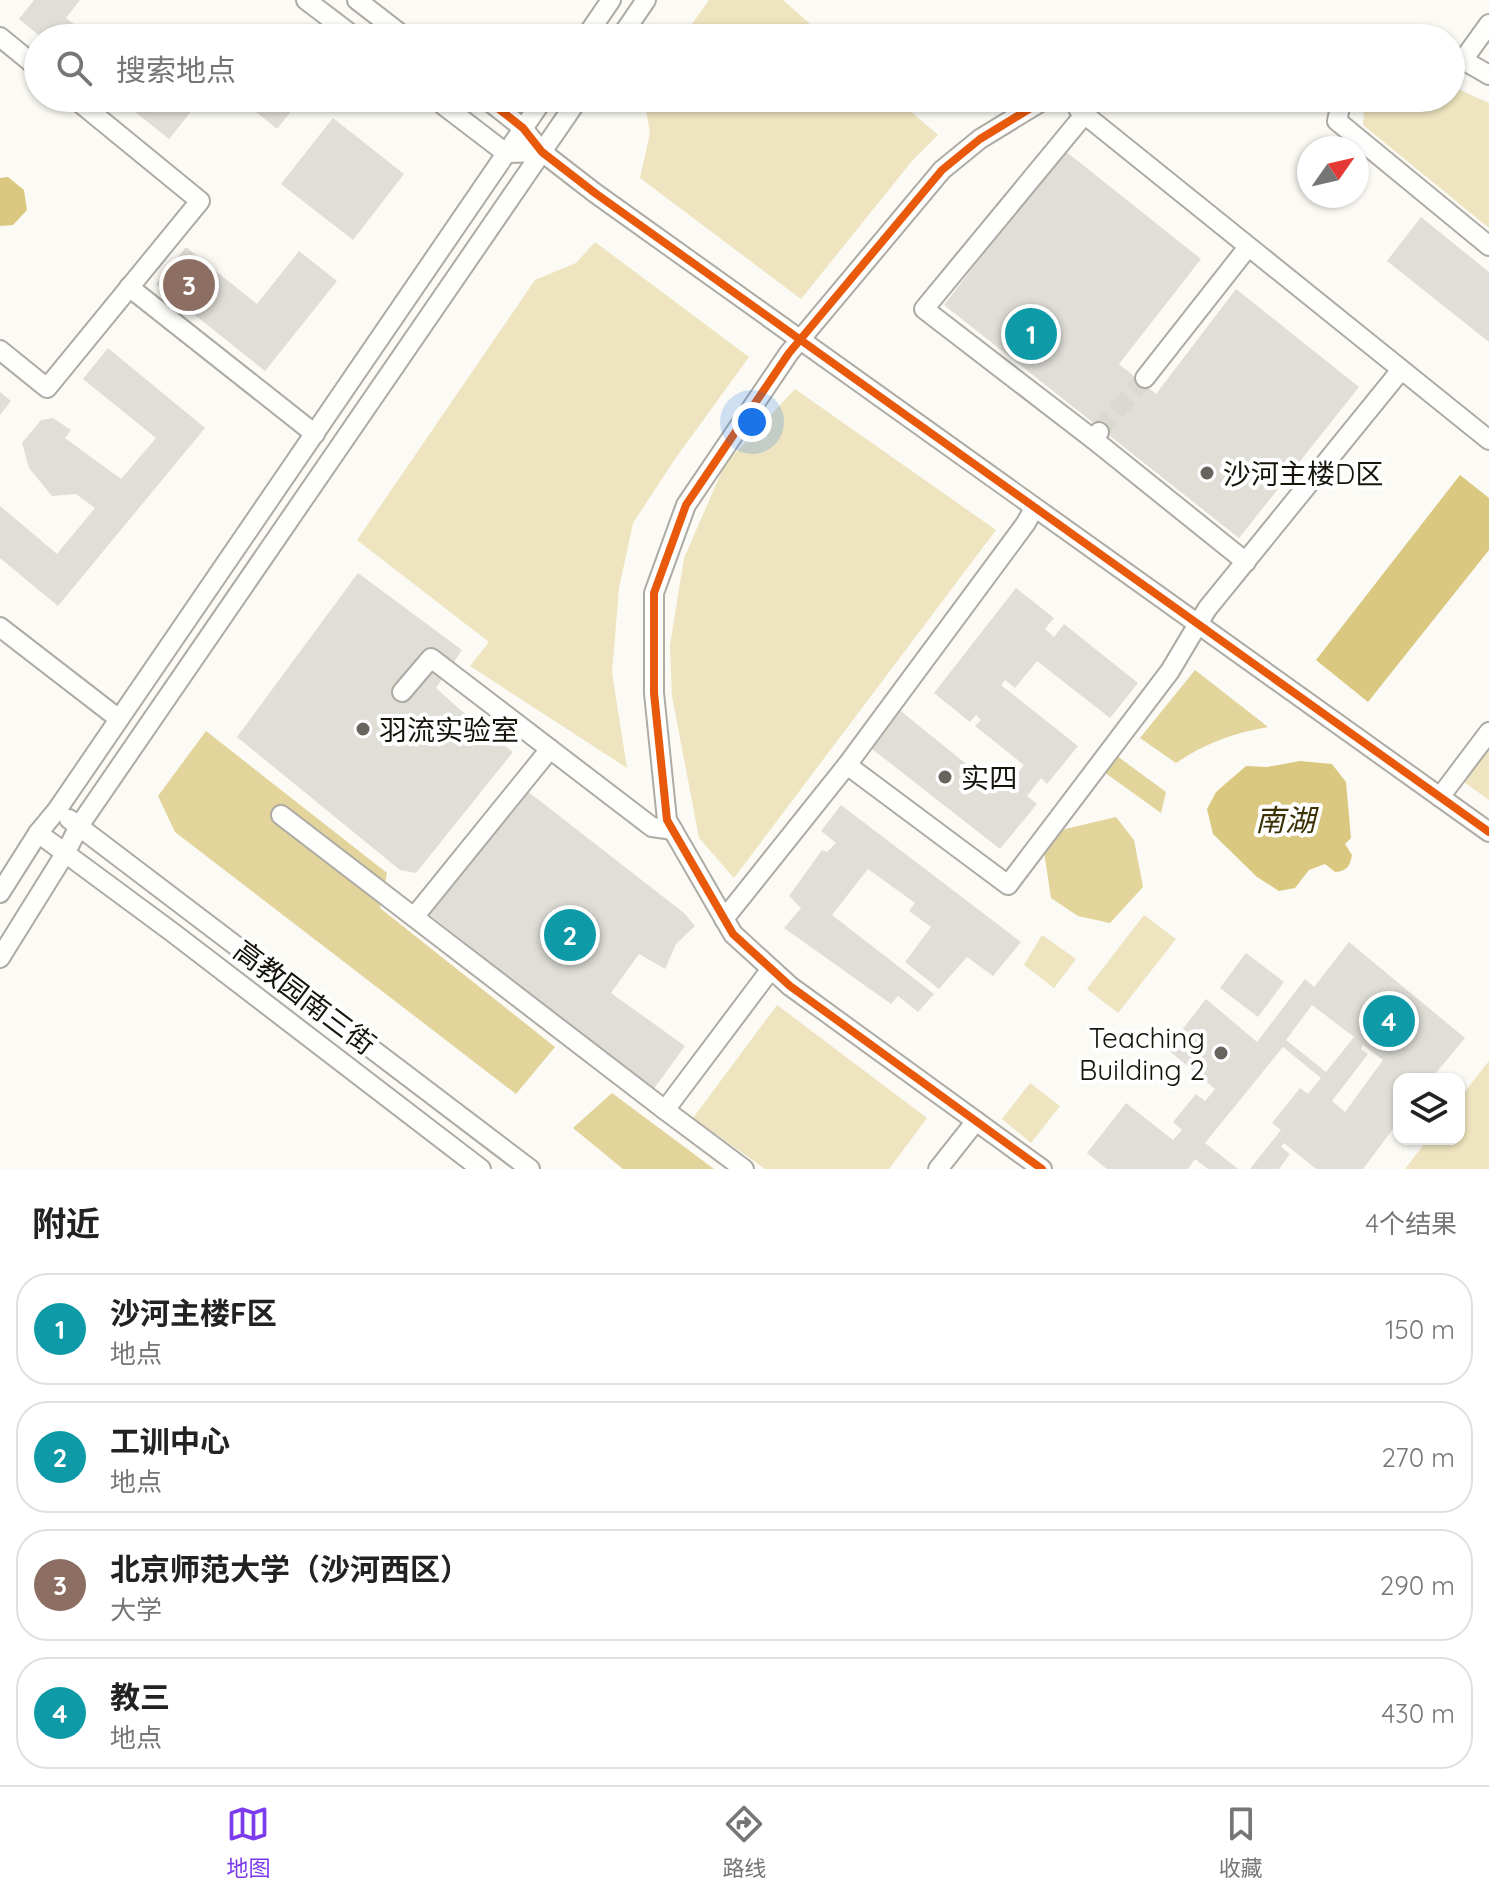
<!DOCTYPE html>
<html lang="zh">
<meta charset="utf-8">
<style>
:root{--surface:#fff;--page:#f2f2f2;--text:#222;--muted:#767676;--line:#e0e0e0;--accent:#7c3aed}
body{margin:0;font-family:Quicksand,"Noto Sans SC",sans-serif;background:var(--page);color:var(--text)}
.controls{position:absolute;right:24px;bottom:24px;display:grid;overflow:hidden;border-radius:16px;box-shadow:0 2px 6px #0004}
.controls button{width:72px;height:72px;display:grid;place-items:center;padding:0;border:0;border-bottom:2px solid var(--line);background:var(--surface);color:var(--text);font:40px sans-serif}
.compass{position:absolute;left:1297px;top:136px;width:72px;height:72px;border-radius:50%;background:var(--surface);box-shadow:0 2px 6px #0004;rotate:56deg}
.you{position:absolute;left:752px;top:422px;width:28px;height:28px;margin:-20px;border:6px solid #fff;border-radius:50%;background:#1a73e8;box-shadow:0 0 0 12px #1a73e833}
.badge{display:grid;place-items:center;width:52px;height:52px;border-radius:50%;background:var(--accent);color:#fff;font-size:26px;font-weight:700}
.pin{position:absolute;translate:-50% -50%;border:4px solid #fff;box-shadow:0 2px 8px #0006}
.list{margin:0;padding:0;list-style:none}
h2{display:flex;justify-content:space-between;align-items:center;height:104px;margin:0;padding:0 32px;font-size:34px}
h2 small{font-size:26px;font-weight:400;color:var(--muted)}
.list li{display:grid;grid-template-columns:52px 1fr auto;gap:24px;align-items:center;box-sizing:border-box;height:112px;margin:0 16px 16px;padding:0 16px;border:2px solid var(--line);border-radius:32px}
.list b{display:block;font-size:30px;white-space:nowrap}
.list p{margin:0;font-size:26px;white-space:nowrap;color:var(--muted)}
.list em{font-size:26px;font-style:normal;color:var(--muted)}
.icon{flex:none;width:44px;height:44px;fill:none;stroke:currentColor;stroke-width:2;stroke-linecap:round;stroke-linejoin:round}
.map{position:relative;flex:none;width:1489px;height:1169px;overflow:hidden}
.search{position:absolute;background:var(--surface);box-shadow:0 2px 6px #0004;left:24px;right:24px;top:24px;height:88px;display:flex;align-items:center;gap:20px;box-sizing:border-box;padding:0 28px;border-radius:44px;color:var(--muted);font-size:30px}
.sheet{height:616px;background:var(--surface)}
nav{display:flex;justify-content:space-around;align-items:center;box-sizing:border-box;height:112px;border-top:2px solid var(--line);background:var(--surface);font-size:22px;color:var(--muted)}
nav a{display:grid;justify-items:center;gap:4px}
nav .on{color:var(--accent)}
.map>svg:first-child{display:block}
</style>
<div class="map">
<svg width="1489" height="1169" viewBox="0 0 1489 1169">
<rect width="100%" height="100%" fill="#fbfaf4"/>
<!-- green -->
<g fill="#eee4bf">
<path d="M709,0H783L826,38H682Z"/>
<path d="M1451,86L1489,103V228L1363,125L1365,98H1451Z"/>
<path d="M644,98H895L938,135L912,161L801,299L640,178L650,133Z"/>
<path d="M595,242L749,357L675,459L633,523L619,588L612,673L627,768L470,666L489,642L357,540L535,280L576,263Z"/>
<path d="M795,389L996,530L734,878L699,838L672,696L670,645L684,558L725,464Z"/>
<path d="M1489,737V800L1457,777Z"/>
<path d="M1144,915L1176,939L1118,1013L1087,989Z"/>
<path d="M1042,935L1076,959L1054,988L1024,965Z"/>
<path d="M777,1005L927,1118L889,1169H765L693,1118Z"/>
<path d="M1489,1061V1169H1405L1428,1139H1459V1099Z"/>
<path d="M1030,1083L1060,1106L1031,1143L1002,1119Z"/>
</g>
<!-- forest -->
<g fill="#e2d49a">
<path d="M1195,670L1268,727C1234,733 1205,743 1176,763L1140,738Z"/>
<path d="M206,731L387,873L380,908L555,1047L516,1094L175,832L158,796Z"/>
<path d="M1117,756L1166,792L1161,813L1104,772Z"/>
<path d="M1116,817L1134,840L1143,887L1110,923L1078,916L1051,898L1043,845L1057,831Z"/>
<path d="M612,1093L714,1169H623L573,1128Z"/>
</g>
<!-- water -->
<g fill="#dbc880">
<path d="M8,177L24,190L27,210L13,225L0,226V178Z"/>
<path d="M1460,475L1489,498V550L1368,702L1316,660Z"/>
<path d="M1300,761L1332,764L1346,782L1351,838L1345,844L1352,855C1350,866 1347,871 1335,872L1325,864L1309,870L1295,888L1279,891L1257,877L1213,834L1207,809L1216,792L1246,766L1267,767Z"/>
</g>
<!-- building -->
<g fill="#e0ded7" fill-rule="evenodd">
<path d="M34,0H80L66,18L92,38H42L19,19Z"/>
<path d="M118,98H202L169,139Z"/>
<path d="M239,98H295L299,101L277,129Z"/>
<path d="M333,118L404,174L353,240L281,184Z"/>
<path d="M1064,150L1201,259L1119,364L1156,394L1236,289L1359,387L1239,538L944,305Z"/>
<path d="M1421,217L1489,272V342L1387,261Z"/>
<path d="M186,247L257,304L299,251L337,281L265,371L156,284Z"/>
<path d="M108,348L205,428L58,606L0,558V506L57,554L95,508L76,494L52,496L29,468L22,443L41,420L53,418L71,430L65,438L121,479L156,438L83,379Z"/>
<path d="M0,392L11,401L0,415Z"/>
<path d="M358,573L462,650L436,688L474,722L513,752L416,873L400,870L237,737Z"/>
<path d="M1016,588L1054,618L1045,629L1054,637L1064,624L1138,683L1110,718L1037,661L1015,688L1005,680L1001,685L1078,746L1047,784L1041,778L1027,796L1037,804L1000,849L867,745L897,708L986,780L991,774L998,780L1003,775L1011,782L1024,765L975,726L981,720L976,715L970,722L934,693Z"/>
<path d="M526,790L684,913L695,926L676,944L665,969L639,954L611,993L685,1046L653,1090L429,914Z"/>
<path d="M841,805L1021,942L993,976L967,957L939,989L905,962L931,927L909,911L915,903L868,869L832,915L934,994L918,1012L898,996L891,1004L784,928L801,908L789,896L822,850L827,852L836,843L821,831Z"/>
<path d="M1349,942L1465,1038L1431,1079H1399V1121L1363,1169H1316L1284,1143L1281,1147L1290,1154L1279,1169H1250L1281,1130L1272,1123L1300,1088L1308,1094L1321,1078L1283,1047L1205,1143L1238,1169H1208L1195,1159L1188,1169H1107L1087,1153L1126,1103L1173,1140L1182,1130L1173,1122L1196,1094L1205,1101L1215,1089L1167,1049L1206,999L1257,1042L1305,979L1314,987ZM1312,1005L1354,1037L1326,1072L1286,1040ZM1363,1045L1383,1060L1345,1112L1332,1101L1368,1054L1361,1049Z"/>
<path d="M1246,953L1284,982L1258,1017L1220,988Z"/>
</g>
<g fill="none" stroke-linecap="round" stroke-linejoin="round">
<!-- minor-tunnel -->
<path stroke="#d9d8d1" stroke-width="18" stroke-dasharray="18 9" stroke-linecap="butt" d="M1099,432L1145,378"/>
<defs>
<g id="minor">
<path d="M306,0L356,38"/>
<path d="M357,0L406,38"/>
<path d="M0,37L38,68"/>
<path d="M585,38L611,0"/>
<path d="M620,38L646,0"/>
<path d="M1452,58L1463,60L1489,75"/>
<path d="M1463,60L1489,24"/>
<path d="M434,98L506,153L542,152"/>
<path d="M485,98L523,128L542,152L595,193L1489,832"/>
<path d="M1073,98L1079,110L1489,440"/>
<path d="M1342,98L1337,121L1489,246"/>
<path d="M1084,115L924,309L1093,439L1099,432"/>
<path d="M129,287L315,434"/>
<path d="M0,350L47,388L200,201L74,98"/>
<path d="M1145,378L1248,247"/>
<path d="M1093,439L1246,562"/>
<path d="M0,627L119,719"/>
<path d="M402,692L431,658L652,827L673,830"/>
<path d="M847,765L1008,885L1170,671L1207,609L1401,370"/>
<path d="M1440,797L1489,732"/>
<path d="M281,815L665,1110"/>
<path d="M69,819L530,1169"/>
<path d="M38,833L172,932L481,1169"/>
<path d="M0,893L38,833L57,810L544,98"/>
<path d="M414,917L550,749"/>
<path d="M724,919L847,765L1026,523L1034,508"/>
<path d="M0,958L66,852L79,826L579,98"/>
<path d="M744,1169L665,1110L771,969"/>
<path d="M938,1169L976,1121"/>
<path d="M1042,1169L790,986L733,934L667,820L654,693V593L686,505L789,353L942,170L980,139L1047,98"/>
</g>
</defs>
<!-- minor casing -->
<use href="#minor" stroke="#adaba4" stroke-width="22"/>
<!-- minor -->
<use href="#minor" stroke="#fefefd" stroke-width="18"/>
<defs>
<g id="cycleway">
<path d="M485,98L523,128L542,152L595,193L1489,832"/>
<path d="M1042,1169L790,986L733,934L667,820L654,693V593L686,505L789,353L942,170L980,139L1047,98"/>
</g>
</defs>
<!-- cycleway casing -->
<use href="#cycleway" stroke="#fff" stroke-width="13"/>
<!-- cycleway -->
<use href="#cycleway" stroke="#e8590c" stroke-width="8"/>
</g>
<!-- markers -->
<g fill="#66645d" stroke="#fff" stroke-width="3">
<circle cx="1207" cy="473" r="8"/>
<circle cx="363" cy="729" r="8"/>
<circle cx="945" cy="777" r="8"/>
<circle cx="1221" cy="1053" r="8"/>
</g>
<g text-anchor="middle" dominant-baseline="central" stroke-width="8" stroke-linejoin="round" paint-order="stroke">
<!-- poi labels -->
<g font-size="28" fill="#16140b" stroke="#fff" text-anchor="start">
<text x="1223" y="473">沙河主楼D区</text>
<text x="379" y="729">羽流实验室</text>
<text x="961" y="777">实四</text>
<text x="1205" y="1037" text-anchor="end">Teaching<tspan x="1205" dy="32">Building 2</tspan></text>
</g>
<!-- street labels -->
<g font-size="28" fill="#16140b" stroke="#fff">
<text transform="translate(305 997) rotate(37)">高教园南三街</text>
</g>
<!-- water labels -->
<g font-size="30" font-style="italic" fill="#3d3206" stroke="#fff">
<text x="1285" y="820">南湖</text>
</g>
</g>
</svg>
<div class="controls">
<button><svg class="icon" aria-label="layers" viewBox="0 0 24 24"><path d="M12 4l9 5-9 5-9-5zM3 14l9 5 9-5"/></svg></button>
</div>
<svg class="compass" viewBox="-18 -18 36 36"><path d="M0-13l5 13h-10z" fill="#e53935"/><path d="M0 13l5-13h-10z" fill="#767676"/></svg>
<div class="you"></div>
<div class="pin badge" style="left:1031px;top:334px;background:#0f9aa8">1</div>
<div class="pin badge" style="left:570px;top:935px;background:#0f9aa8">2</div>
<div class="pin badge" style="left:189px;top:285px;background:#8d6e63">3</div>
<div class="pin badge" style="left:1389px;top:1021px;background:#0f9aa8">4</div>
<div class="search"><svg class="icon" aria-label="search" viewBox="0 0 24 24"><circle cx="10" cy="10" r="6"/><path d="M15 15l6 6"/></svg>搜索地点</div>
</div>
<section class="sheet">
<h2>附近<small>4个结果</small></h2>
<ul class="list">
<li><span class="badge" style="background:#0f9aa8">1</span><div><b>沙河主楼F区</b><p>地点</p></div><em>150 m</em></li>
<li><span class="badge" style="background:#0f9aa8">2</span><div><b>工训中心</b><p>地点</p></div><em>270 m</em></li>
<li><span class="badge" style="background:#8d6e63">3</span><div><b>北京师范大学（沙河西区）</b><p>大学</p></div><em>290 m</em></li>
<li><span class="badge" style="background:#0f9aa8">4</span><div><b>教三</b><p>地点</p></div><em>430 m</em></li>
</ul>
</section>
<nav>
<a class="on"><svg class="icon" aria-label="map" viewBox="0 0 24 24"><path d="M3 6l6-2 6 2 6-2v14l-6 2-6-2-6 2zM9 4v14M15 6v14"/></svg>地图</a>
<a><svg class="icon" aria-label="directions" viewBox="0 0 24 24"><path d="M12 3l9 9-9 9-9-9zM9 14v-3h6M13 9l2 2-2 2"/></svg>路线</a>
<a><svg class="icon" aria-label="saved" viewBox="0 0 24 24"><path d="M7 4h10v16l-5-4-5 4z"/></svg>收藏</a>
</nav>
